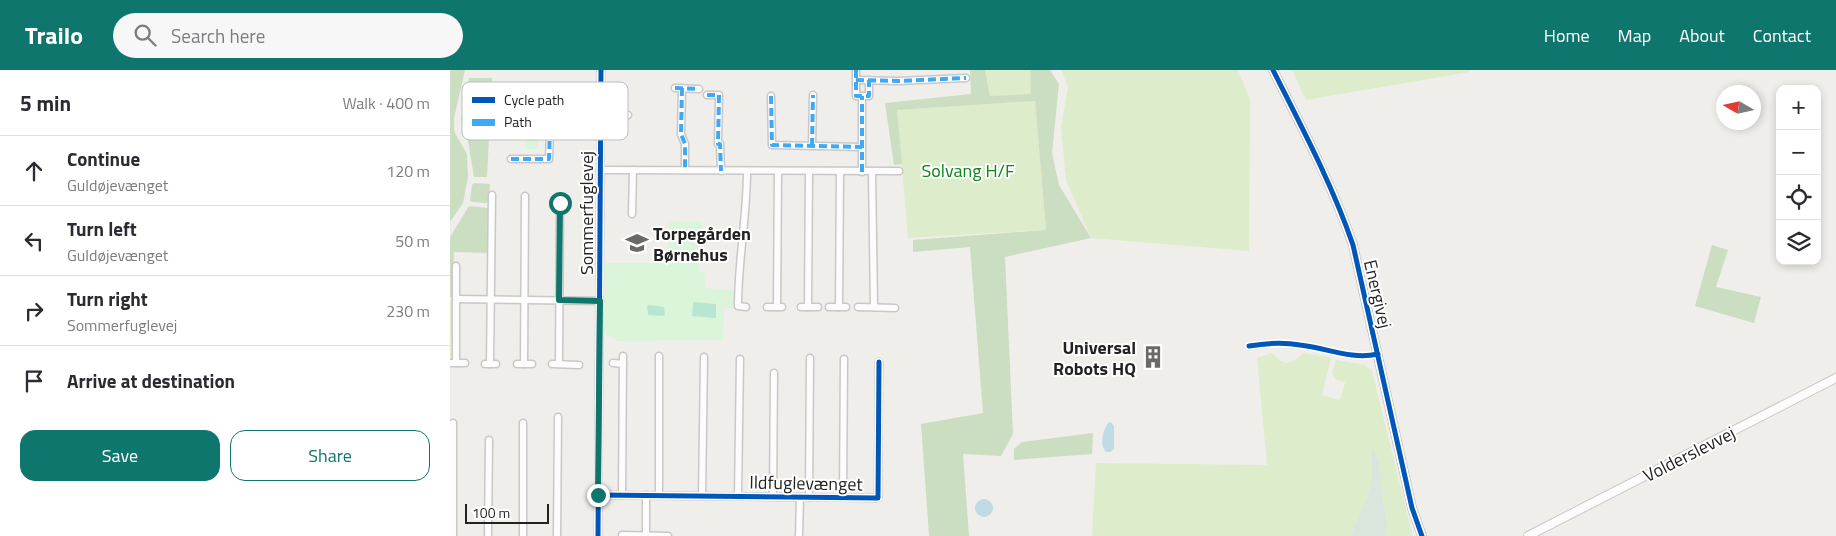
<!DOCTYPE html>
<meta charset="utf-8">
<style>
:root{--surface:#fff;--page:#f7f7f7;--text:#2b2b33;--muted:#7c7c81;--line:#e1e1e2;--accent:#0f766e}
body{margin:0;font-family:"Titillium Web",sans-serif;background:var(--page);color:var(--text)}
.controls{position:absolute;right:15px;top:15px;display:grid;overflow:hidden;border-radius:10px;box-shadow:0 2px 8px #0003}
.controls button{width:45px;height:45px;display:grid;place-items:center;padding:0;border:0;border-bottom:1px solid var(--line);background:var(--surface);color:var(--text);font:25px sans-serif}
.compass{position:absolute;left:1266px;top:15px;width:45px;height:45px;border-radius:50%;background:var(--surface);box-shadow:0 2px 8px #0003;rotate:279deg}
.scale{position:absolute;left:15px;bottom:12px;width:84px;box-sizing:border-box;padding-left:5px;border:2px solid #222;border-top:0;font-size:14px;line-height:18px;white-space:nowrap;color:#222;-webkit-text-stroke:4px #fff;paint-order:stroke}
.stop{position:absolute;width:15px;height:15px;margin:-11px;border:4px solid #0f766e;border-radius:50%;background:#fff}
.stop.end{background:#0f766e;border-color:#fff;box-shadow:0 1px 5px #0008}
.list{margin:0;padding:0;list-style:none}
h2{display:flex;justify-content:space-between;align-items:center;height:65px;margin:0;padding:0 20px;font-size:21px}
h2 small{font-size:16px;font-weight:400;color:var(--muted)}
.list li{display:grid;grid-template-columns:32px 1fr auto;gap:15px;align-items:center;box-sizing:border-box;height:70px;padding:0 20px;border-top:1px solid var(--line)}
.list b{display:block;font-size:19px;white-space:nowrap}
.list p{margin:0;font-size:16px;white-space:nowrap;color:var(--muted)}
.list em{font-size:16px;font-style:normal;color:var(--muted)}
.actions{display:flex;gap:10px;padding:15px 20px}
.actions a{flex:1;padding:11px 0;border:1px solid var(--accent);border-radius:15px;text-align:center;font-size:18px;color:var(--accent)}
.actions .main{background:var(--accent);color:#fff}
.icon{flex:none;width:28px;height:28px;fill:none;stroke:currentColor;stroke-width:2;stroke-linecap:round;stroke-linejoin:round}
.map{position:relative;flex:none;width:1386px;height:466px;overflow:hidden}
header{display:flex;align-items:center;gap:30px;box-sizing:border-box;height:70px;padding:0 25px;background:var(--accent);color:#fff}
header strong{font-size:24px}
nav{display:flex;gap:28px;margin-inline-start:auto;font-size:18px}
.search{width:350px;height:45px;background:var(--page);display:flex;align-items:center;gap:12px;box-sizing:border-box;padding:0 18px;border-radius:28px;color:var(--muted);font-size:19px}
main{display:flex}
aside{flex:1;background:var(--surface)}
.map>svg:first-child{display:block}
</style>
<header>
<strong>Trailo</strong>
<div class="search"><svg class="icon" aria-label="search" viewBox="0 0 24 24"><circle cx="10" cy="10" r="6"/><path d="M15 15l6 6"/></svg>Search here</div>
<nav><a>Home</a><a>Map</a><a>About</a><a>Contact</a></nav>
</header>
<main>
<aside>
<h2>5 min<small>Walk · 400 m</small></h2>
<ul class="list">
<li><svg class="icon" aria-label="ahead" viewBox="0 0 24 24"><path d="M12 20V5M6 11l6-6 6 6"/></svg><div><b>Continue</b><p>Guldøjevænget</p></div><em>120 m</em></li>
<li><svg class="icon" aria-label="left" viewBox="0 0 24 24"><path d="M17 20v-9H6M10 6l-5 5 5 5"/></svg><div><b>Turn left</b><p>Guldøjevænget</p></div><em>50 m</em></li>
<li><svg class="icon" aria-label="right" viewBox="0 0 24 24"><path d="M7 20v-9h11M14 6l5 5-5 5"/></svg><div><b>Turn right</b><p>Sommerfuglevej</p></div><em>230 m</em></li>
<li><svg class="icon" aria-label="arrive" viewBox="0 0 24 24"><path d="M6 21V4h12l-3 4 3 4H6"/></svg><div><b>Arrive at destination</b></div></li>
</ul>
<div class="actions"><a class="main">Save</a><a>Share</a></div>
</aside>
<div class="map">
<svg width="1386" height="466" viewBox="0 0 1386 466">
<rect width="100%" height="100%" fill="#f0eeeb"/>
<!-- grass -->
<g fill="#ddeccb">
<path d="M535,0H580L581,24L540,26Z"/>
<path d="M611,0H788L800,30L799,181L641,168L616,110L611,57L618,16Z"/>
<path d="M842,0H1019V2L856,30Z"/>
<path d="M585,31L596,160L458,168L447,40Z"/>
<path d="M0,230H3L1,291L0,290Z"/>
<path d="M822,283C835,297 840,295 854,283L881,288L872,325L890,330L895,312L885,309L882,303L886,290L914,295L922,301L963,466H935L937,459L929,391L922,379C920,391 923,403 921,414C917,433 907,449 901,466H642L646,393L817,395L807,288Z"/>
</g>
<!-- forest -->
<g fill="#cbdec1">
<path d="M0,0H15L4,48V61L17,84L18,107L13,133L0,152Z"/>
<path d="M520,0H535L540,26L581,24L580,0H600L609,14L602,83L609,115L641,168L555,187L563,364L551,386L513,384L519,466H479L471,354L533,343L520,177L463,182V170L596,160L585,31L447,40L452,94L444,95L435,33L521,24Z"/>
<path d="M19,8H42L37,107H24L17,65L11,50Z"/>
<path d="M24,113L40,114L39,131L36,133L22,132L20,131L22,115Z"/>
<path d="M19,136L39,138L38,183L4,182L3,227H0V167Z"/>
<path d="M1262,175L1278,180L1266,217L1311,227L1304,253L1245,236Z"/>
<path d="M643,363L642,384L564,390V379L572,372Z"/>
</g>
<!-- wetland -->
<path fill="#d9e6de" d="M922,378L929,391L937,459L935,466H901C907,448 917,433 921,414C923,403 920,390 922,378Z"/>
<!-- park -->
<g fill="#daf5da">
<path d="M76,70H88V79H75Z"/>
<path d="M224,151L252,152L249,200L255,205V218L285,220L284,238H274L273,270L167,271L154,263L155,193H218L219,153Z"/>
</g>
<!-- pitch -->
<g fill="#b7e6d2">
<path d="M243,232L266,234V248L242,246Z"/>
<path d="M199,235L214,237L215,245L213,246L198,245L197,236Z"/>
</g>
<!-- water -->
<g fill="#bfdbe3">
<path d="M660,352L662,353L664,357V379L660,382H656C649,375 653,362 657,354Z"/>
<circle cx="534" cy="438" r="9"/>
</g>
<g fill="none" stroke-linecap="round" stroke-linejoin="round">
<defs>
<g id="minor">
<path d="M406,0V26H419V10"/>
<path d="M406,10L448,11L516,8"/>
<path d="M225,18L249,19"/>
<path d="M232,18L231,64L235,74V100"/>
<path d="M257,25H269L268,74H270L271,101"/>
<path d="M321,26L322,75L412,77"/>
<path d="M55,28H93"/>
<path d="M121,34L122,58"/>
<path d="M151,44L178,45"/>
<path d="M100,59L150,58"/>
<path d="M362,76L363,25"/>
<path d="M61,89H99L100,59L94,53V20"/>
<path d="M150,100L449,101"/>
<path d="M412,102V26"/>
<path d="M422,102L424,237"/>
<path d="M182,144L183,100"/>
<path d="M6,229L150,231"/>
<path d="M296,237L288,236C288,191 297,146 297,101"/>
<path d="M317,237H332"/>
<path d="M327,237L328,101"/>
<path d="M351,237H368"/>
<path d="M358,237L359,101"/>
<path d="M379,237H396"/>
<path d="M389,237L390,101"/>
<path d="M408,237L445,238"/>
<path d="M0,293H15"/>
<path d="M6,293V196"/>
<path d="M163,293L173,294"/>
<path d="M35,294H46"/>
<path d="M40,294L42,125"/>
<path d="M67,294H82"/>
<path d="M74,294L75,126"/>
<path d="M102,294L129,295"/>
<path d="M109,294L110,127"/>
<path d="M148,425L428,428L429,292"/>
<path d="M172,425L173,286"/>
<path d="M209,425V286"/>
<path d="M252,426L254,287"/>
<path d="M288,426L290,289"/>
<path d="M323,426L324,303"/>
<path d="M359,427L360,288"/>
<path d="M393,427L394,289"/>
<path d="M172,465L218,466"/>
<path d="M3,466V353"/>
<path d="M38,466L39,370"/>
<path d="M73,466V353"/>
<path d="M107,466L108,347"/>
<path d="M148,466L151,0"/>
<path d="M196,466V425"/>
<path d="M349,466L350,427"/>
</g>
<g id="tertiary">
<path d="M823,0C852,58 882,114 903,175L962,438L972,466"/>
<path d="M1078,466L1386,308"/>
</g>
</defs>
<!-- minor casing -->
<use href="#minor" stroke="#c9c8c7" stroke-width="9"/>
<!-- tertiary casing -->
<use href="#tertiary" stroke="#c9c8c7" stroke-width="10"/>
<!-- minor -->
<use href="#minor" stroke="#fdfcfc" stroke-width="6"/>
<!-- tertiary -->
<use href="#tertiary" stroke="#fdfcfc" stroke-width="8"/>
<!-- quiet -->
<g stroke="#3fa9f5" stroke-width="4" stroke-dasharray="8 4" stroke-linecap="butt">
<path d="M406,0V26H419V10"/>
<path d="M406,10L448,11L516,8"/>
<path d="M225,18L249,19"/>
<path d="M232,18L231,64L235,74V100"/>
<path d="M257,25H269L268,74H270L271,101"/>
<path d="M321,26L322,75L412,77"/>
<path d="M55,28H93"/>
<path d="M121,34L122,58"/>
<path d="M100,59L150,58"/>
<path d="M362,76L363,25"/>
<path d="M61,89H99L100,59L94,53V20"/>
<path d="M412,102V26"/>
</g>
<defs>
<g id="cycleway">
<path d="M823,0C852,58 882,114 903,175L962,438L972,466"/>
<path d="M799,276C817,273 833,272 850,275C877,278 901,290 928,284"/>
<path d="M148,425L428,428L429,292"/>
<path d="M148,466L151,0"/>
</g>
</defs>
<!-- cycleway casing -->
<use href="#cycleway" stroke="#fff" stroke-width="8"/>
<!-- cycleway -->
<use href="#cycleway" stroke="#0057b8" stroke-width="5"/>
</g>
<g fill="none" stroke-linecap="round" stroke-linejoin="round">
<!-- route -->
<path stroke="#0f766e" stroke-width="6" d="M110,133L109,230L150,231L148,425"/>
</g>
<!-- icons -->
<defs>
<symbol id="school-bare" viewBox="-9 -9 18 18"><path d="M0-5L7-2L0 1L-7-2ZM-4 1L0 2.5L4 1V4Q0 6-4 4Z" fill="#6a6968" stroke="#fff" stroke-width="2.5" paint-order="stroke"/></symbol>
<symbol id="building-bare" viewBox="-9 -9 18 18"><path d="M-4-6H4V6H1V3H-1V6H-4ZM-2.5-4.3h1.7v1.8h-1.7ZM.8-4.3h1.7v1.8H.8ZM-2.5-1h1.7V.8h-1.7ZM.8-1h1.7V.8H.8Z" fill="#6a6968" stroke="#fff" stroke-width="2.5" paint-order="stroke"/></symbol>
</defs>
<g fill-rule="evenodd">
<use href="#school-bare" x="171" y="157" width="32" height="32"/>
<use href="#building-bare" x="687" y="271" width="32" height="32"/>
</g>
<g text-anchor="middle" dominant-baseline="central" stroke-width="4" stroke-linejoin="round" paint-order="stroke">
<!-- park labels -->
<g font-size="18" fill="#0c8416" stroke="#fff">
<text x="518" y="100">Solvang H/F</text>
</g>
<!-- street labels -->
<g font-size="18" fill="#222" stroke="#fff">
<text transform="translate(136 143) rotate(-90)">Sommerfuglevej</text>
<text transform="translate(928 224) rotate(77)">Energivej</text>
<text transform="translate(1239 384) rotate(-27)">Volderslevvej</text>
<text transform="translate(356 413) rotate(1)">Ildfuglevænget</text>
</g>
<!-- poi labels -->
<g font-size="18" font-weight="bold" fill="#222" stroke="#fff" text-anchor="start">
<text x="203" y="163">Torpegården<tspan x="203" dy="21">Børnehus</tspan></text>
<text x="686" y="277" text-anchor="end">Universal<tspan x="686" dy="21">Robots HQ</tspan></text>
</g>
</g>
<!-- legend -->
<rect x="12" y="12" width="166" height="58" rx="8" fill="#fff" stroke="#bdbdbd" stroke-width="1"/>
<rect x="22" y="27" width="23" height="6" fill="#0057b8"/>
<rect x="22" y="49" width="23" height="7" fill="#3fa9f5"/>
<g font-size="14" fill="#222">
<text x="54" y="35">Cycle path</text>
<text x="54" y="57">Path</text>
</g>
</svg>
<div class="controls">
<button>+</button>
<button>−</button>
<button><svg class="icon" aria-label="locate" viewBox="0 0 24 24"><circle cx="12" cy="12" r="6"/><path d="M12 2v4M12 18v4M2 12h4M18 12h4"/></svg></button>
<button><svg class="icon" aria-label="layers" viewBox="0 0 24 24"><path d="M12 4l9 5-9 5-9-5zM3 14l9 5 9-5"/></svg></button>
</div>
<svg class="compass" viewBox="-18 -18 36 36"><path d="M0-13l5 13h-10z" fill="#e53935"/><path d="M0 13l5-13h-10z" fill="#7c7c81"/></svg>
<div class="scale">100 m</div>
<div class="stop" style="left:110px;top:133px"></div>
<div class="stop end" style="left:148px;top:425px"></div>
</div>
</main>
